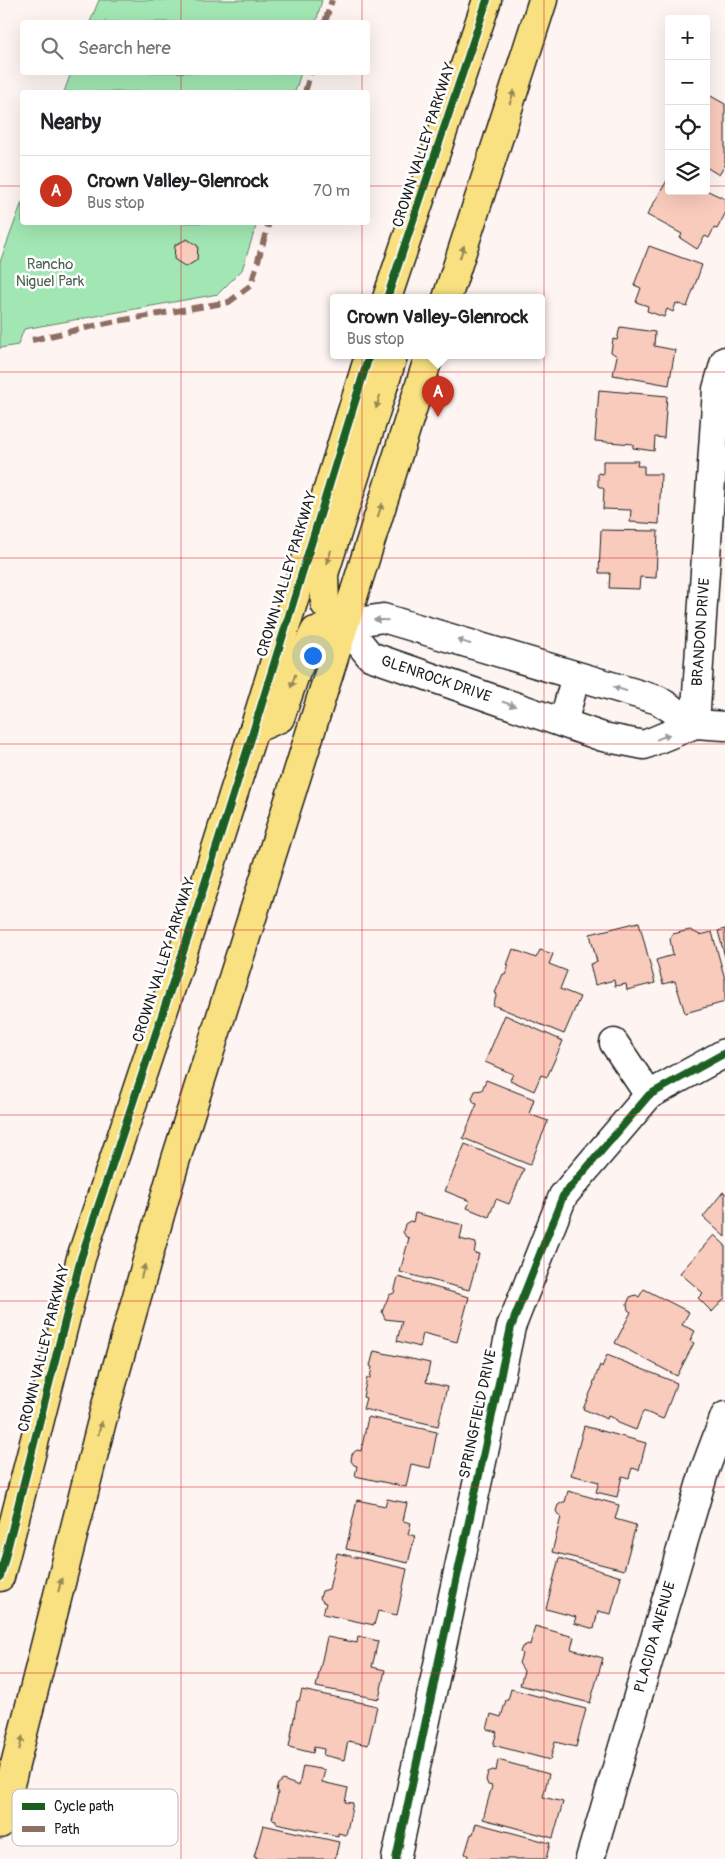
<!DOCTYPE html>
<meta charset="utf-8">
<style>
:root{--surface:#fff;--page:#f2f2f2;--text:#202124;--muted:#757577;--line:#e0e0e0;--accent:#c8321e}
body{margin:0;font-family:Pangolin,sans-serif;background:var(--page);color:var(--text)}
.controls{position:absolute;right:15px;top:15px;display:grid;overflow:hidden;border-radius:5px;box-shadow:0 5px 20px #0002}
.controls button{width:45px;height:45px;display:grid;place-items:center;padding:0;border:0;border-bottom:1px solid var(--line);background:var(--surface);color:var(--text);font:25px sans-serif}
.you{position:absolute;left:312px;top:655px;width:18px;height:18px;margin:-12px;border:4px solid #fff;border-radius:50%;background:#1a73e8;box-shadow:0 0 0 8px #1a73e833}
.badge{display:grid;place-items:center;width:32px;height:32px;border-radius:50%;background:var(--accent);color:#fff;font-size:16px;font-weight:700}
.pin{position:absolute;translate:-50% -41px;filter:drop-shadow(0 1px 2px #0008)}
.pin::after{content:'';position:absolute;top:26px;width:18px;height:15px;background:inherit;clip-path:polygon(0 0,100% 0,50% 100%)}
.popup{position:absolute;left:330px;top:294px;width:215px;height:65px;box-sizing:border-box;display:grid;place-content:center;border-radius:5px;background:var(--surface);filter:drop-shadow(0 1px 4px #0005);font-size:16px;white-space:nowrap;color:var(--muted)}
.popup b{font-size:19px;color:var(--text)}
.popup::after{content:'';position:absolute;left:50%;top:100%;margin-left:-10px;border:10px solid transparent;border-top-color:var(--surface)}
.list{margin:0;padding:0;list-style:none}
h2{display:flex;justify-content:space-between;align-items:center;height:65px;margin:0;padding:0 20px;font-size:21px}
h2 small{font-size:16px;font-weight:400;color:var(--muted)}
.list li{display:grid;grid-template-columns:32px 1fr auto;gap:15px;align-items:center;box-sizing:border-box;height:70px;padding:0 20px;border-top:1px solid var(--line)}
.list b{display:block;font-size:19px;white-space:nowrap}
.list p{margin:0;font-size:16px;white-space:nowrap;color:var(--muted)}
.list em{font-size:16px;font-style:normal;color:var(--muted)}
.icon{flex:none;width:28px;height:28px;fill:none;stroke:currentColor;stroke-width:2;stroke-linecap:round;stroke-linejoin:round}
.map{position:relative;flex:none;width:725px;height:1859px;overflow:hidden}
.search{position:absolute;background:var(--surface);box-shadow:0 5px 20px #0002;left:20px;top:20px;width:350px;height:55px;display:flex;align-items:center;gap:12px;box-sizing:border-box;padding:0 18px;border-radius:5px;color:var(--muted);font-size:19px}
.panel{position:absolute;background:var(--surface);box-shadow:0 5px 20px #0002;left:20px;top:90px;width:350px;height:135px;border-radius:5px}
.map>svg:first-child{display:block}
</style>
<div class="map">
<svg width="725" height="1859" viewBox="0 0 725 1859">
<rect width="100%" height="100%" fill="#fef5f2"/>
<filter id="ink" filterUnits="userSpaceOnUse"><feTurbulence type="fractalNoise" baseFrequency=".02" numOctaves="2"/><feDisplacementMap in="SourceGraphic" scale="10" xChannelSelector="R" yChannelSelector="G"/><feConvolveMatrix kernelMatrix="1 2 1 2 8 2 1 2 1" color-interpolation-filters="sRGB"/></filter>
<g filter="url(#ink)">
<!-- green -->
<g fill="#a2e7b3" stroke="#5f8268">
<path d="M99,0H322L316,22H90Z"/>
<path d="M71,73V72L301,73L295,92H64Z"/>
<path d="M22,202V222L257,223L242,270L218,294L24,329L18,345L0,348V262Z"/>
</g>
<!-- building -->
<g fill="#f9cbbd" stroke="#1c1c1c">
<path d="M709,95L725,104V165L719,175L706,167V99Z"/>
<path d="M669,177V191L706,190L725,199V214L717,229L714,228L709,238L705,236L697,249L680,238L682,234L647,215Z"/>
<path d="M187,239L198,246L197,260L186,267L174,259L175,245Z"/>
<path d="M649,246L702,265L687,307L676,303L673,312L667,309L664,317L647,311L648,306L636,302L641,288L634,285Z"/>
<path d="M620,327L655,332L654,346L675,350L669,385L613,375L617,356L611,352L613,339L617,340Z"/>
<path d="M599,390L667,396L664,438L655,437L654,451L633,448V444L595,441Z"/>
<path d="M603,461H638L637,466H644V474H661L659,524L630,522L631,510L603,509L604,489L598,486V473L603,474Z"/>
<path d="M601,530L658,531L656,578L640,577L639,589L609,588L610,573H599Z"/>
<path d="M639,922L655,983L627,990L626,984L615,986L614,980L595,985L590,964L597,962L590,934Z"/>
<path d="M725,929V957L718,931Z"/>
<path d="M690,930L700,935L712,932L725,979V1002L685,1013L675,981L663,984L656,960L673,955L670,939L673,934Z"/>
<path d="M513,949L536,958L540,950L553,954L549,964L567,971L560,989L580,997L564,1034L493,1005L497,994L495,993L503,974L505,975L509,965H507Z"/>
<path d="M505,1015L563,1041L547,1077L541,1075L534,1091L510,1080L513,1074L485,1062Z"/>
<path d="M486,1080L534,1099L529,1114L548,1121L530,1165L463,1138L477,1104L474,1103L472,1098L475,1091L482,1090Z"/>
<path d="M465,1144L524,1169L509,1204L496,1199L489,1217L467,1208L470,1201L445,1191Z"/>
<path d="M723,1192L725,1193V1237L703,1217Z"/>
<path d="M415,1213L463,1225L460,1239L476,1243L474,1253L479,1254L469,1290L400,1272L409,1238L406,1237L403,1232L405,1224L410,1221L413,1222Z"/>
<path d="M714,1235L725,1245V1298L712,1312L698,1298L703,1293L680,1273Z"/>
<path d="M398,1277L469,1297L457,1342L423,1333L420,1347L397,1341L402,1321L385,1319L382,1312L389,1295L394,1293Z"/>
<path d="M644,1289L689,1312L682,1325L695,1331L690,1341L694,1343L677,1376L615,1343L631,1312L628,1310L627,1304L630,1297L636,1295L639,1297Z"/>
<path d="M374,1351L430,1363L426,1382L447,1387L438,1426L363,1409L366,1398L363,1397L367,1378H370L372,1367L370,1366Z"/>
<path d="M607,1355L677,1383L663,1419L643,1411L636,1430L616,1422L617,1420L608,1416L607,1419L583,1409L594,1384H593L600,1365L602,1367Z"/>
<path d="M368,1417L437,1432L430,1468L411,1464L406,1487L355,1476L357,1466L354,1465L351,1461L352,1454L357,1450L361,1451Z"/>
<path d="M584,1426L646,1443L639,1470L632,1468L629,1478L622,1476L617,1497L596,1492L599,1482L571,1475Z"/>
<path d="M568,1491L619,1505L615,1519L636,1525L624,1570L552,1552L561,1517L559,1516L556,1511L558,1505L563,1502H565Z"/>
<path d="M387,1499L407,1503L403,1521L411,1523L408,1534L415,1536L408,1563L346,1549L357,1500L385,1506Z"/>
<path d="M337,1553L407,1569L397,1615L378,1611L374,1625L323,1614L326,1603L323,1602L320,1598L322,1591L329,1589Z"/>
<path d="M559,1558L621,1577L611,1614L598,1611L594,1629L574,1623L576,1617L546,1609Z"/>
<path d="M535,1626L574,1637L571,1649L603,1658L590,1703L520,1685L524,1671L519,1663L522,1654L520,1652L522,1647L528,1644L530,1645Z"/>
<path d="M358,1636L378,1641L372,1667L385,1670L379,1699L316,1687L327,1637L357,1643Z"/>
<path d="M511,1689L586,1709L576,1747L555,1742L550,1760L493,1745L497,1732L487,1729L491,1714L501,1717L506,1700H508Z"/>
<path d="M302,1690L377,1706L368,1745L348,1741L344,1760L323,1755L324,1749L314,1747L313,1753L289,1747L297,1701H299Z"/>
<path d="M498,1760L549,1774L543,1797L563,1802L553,1838L483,1819L492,1786L488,1785L486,1780L488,1772L493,1770L496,1771Z"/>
<path d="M303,1766L325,1770L322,1782L348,1788L345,1802L353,1803L346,1835L338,1833V1836L276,1823V1820L272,1819L278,1793L276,1790L278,1784L283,1780L299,1786Z"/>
<path d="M476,1823L550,1843L546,1859H467L468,1855L465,1854L471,1834H473Z"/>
<path d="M263,1825L339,1842L335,1859H256V1857H254Z"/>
</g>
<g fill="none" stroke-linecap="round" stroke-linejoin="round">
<defs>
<g id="street">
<path d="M344,624L370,656L603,737L644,745L695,724L725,726"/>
<path d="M344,624L383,618L658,700L695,724"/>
<path d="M563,723L576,676"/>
<path d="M695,724L717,389L725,361"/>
<path d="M614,1043L649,1095"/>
<path d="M396,1859L511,1327L563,1196L649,1095L725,1053"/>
<path d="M590,1859L704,1472L725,1416"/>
</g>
<g id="primary">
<path d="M387,298L487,0"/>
<path d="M447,298L543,0"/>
<path d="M344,624L325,604L324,574L393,356"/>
<path d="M254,729L280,718L296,672L315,631L344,624"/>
<path d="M0,1577L81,1258L187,940L254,729L369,356"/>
<path d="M0,1824L105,1409L175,1162L429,356"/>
</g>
</defs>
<!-- street casing -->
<use href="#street" stroke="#1c1c1c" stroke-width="31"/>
<!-- primary casing -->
<use href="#primary" stroke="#1c1c1c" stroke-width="31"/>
<!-- street -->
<use href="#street" stroke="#fff" stroke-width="28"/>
<!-- primary -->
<use href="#primary" stroke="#f9e181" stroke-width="28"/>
<!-- quiet -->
<g stroke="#8d6e63" stroke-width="6" stroke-dasharray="12 6" stroke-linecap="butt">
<path d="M325,22L332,0"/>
<path d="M305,92L311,72"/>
<path d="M32,340L112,322L229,302L251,285L269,222"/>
</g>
<defs>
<g id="cycleway">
<path d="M387,298L487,0"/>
<path d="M0,1577L81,1258L187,940L254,729L369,356"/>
<path d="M396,1859L511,1327L563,1196L649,1095L725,1053"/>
</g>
</defs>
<!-- cycleway casing -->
<use href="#cycleway" stroke="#fff" stroke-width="11"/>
<!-- cycleway -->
<use href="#cycleway" stroke="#1b5e20" stroke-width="8"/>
</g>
<!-- one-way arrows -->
<defs><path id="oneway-solid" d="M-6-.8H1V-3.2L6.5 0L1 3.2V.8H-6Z" transform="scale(1.25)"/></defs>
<g fill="#968854">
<use href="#oneway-solid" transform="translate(512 97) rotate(-72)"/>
<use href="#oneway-solid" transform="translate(462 252) rotate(-72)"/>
<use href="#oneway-solid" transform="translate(378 402) rotate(107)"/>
<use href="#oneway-solid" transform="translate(380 510) rotate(-72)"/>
<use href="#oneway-solid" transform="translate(329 557) rotate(107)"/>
<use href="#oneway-solid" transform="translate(293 681) rotate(109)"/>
<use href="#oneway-solid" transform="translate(143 1271) rotate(-74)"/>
<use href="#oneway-solid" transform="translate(100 1428) rotate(-76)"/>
<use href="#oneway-solid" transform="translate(60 1585) rotate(-76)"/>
<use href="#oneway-solid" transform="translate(21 1743) rotate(-76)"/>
</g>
<g fill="#999">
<use href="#oneway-solid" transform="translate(381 620) rotate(-179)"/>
<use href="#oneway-solid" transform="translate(464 642) rotate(-163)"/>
<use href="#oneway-solid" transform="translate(620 689) rotate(-163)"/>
<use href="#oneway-solid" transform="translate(509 704) rotate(19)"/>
<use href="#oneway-solid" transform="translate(663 737) rotate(-22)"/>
</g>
</g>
<!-- grid -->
<path fill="none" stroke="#d62828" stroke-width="1" stroke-opacity="0.55" d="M181,0V22M362,0V22M544,0V1859M181,72V92M362,72V92M0,186H22M368,186H669M706,186H725M181,222V1859M362,222V1859M0,372H725M0,558H725M0,744H725M0,930H725M0,1115H725M0,1301H725M0,1487H725M0,1673H725"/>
<g text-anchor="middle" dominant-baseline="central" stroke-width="5" stroke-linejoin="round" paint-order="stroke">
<!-- street labels -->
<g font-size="15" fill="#1c1c1c" stroke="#fff">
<text transform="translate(424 145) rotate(-72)">CROWN VALLEY PARKWAY</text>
<text transform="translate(287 574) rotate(-73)">CROWN VALLEY PARKWAY</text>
<text transform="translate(701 632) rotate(-86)">BRANDON DRIVE</text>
<text transform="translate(436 679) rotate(19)">GLENROCK DRIVE</text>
<text transform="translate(164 960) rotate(-72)">CROWN VALLEY PARKWAY</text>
<text transform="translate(44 1348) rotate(-76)">CROWN VALLEY PARKWAY</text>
<text transform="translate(478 1414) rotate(-78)">SPRINGFIELD DRIVE</text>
<text transform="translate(655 1637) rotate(-74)">PLACIDA AVENUE</text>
</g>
<!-- park labels -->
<g font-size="15" fill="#4b6351" stroke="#fff">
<text x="50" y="264">Rancho<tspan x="50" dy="17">Niguel Park</tspan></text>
</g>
</g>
<!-- legend -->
<rect x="12" y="1789" width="166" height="57" rx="8" fill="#fff" stroke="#bbb" stroke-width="1"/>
<rect x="22" y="1803" width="23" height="7" fill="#1b5e20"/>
<rect x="22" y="1826" width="23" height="6" fill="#8d6e63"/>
<g font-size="14" fill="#1c1c1c">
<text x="54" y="1811">Cycle path</text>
<text x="54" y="1834">Path</text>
</g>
</svg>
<div class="controls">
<button>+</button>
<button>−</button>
<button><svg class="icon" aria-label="locate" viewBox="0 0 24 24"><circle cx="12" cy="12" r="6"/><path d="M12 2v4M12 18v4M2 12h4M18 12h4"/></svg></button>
<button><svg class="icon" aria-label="layers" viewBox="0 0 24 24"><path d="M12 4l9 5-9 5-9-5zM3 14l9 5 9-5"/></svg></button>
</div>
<div class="you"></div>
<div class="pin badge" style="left:438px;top:417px">A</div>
<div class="popup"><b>Crown Valley-Glenrock</b>Bus stop</div>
<div class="search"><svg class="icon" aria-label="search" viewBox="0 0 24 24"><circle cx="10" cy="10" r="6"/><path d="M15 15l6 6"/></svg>Search here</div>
<section class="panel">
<h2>Nearby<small></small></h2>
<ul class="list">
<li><span class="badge">A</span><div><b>Crown Valley-Glenrock</b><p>Bus stop</p></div><em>70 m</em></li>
</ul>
</section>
</div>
